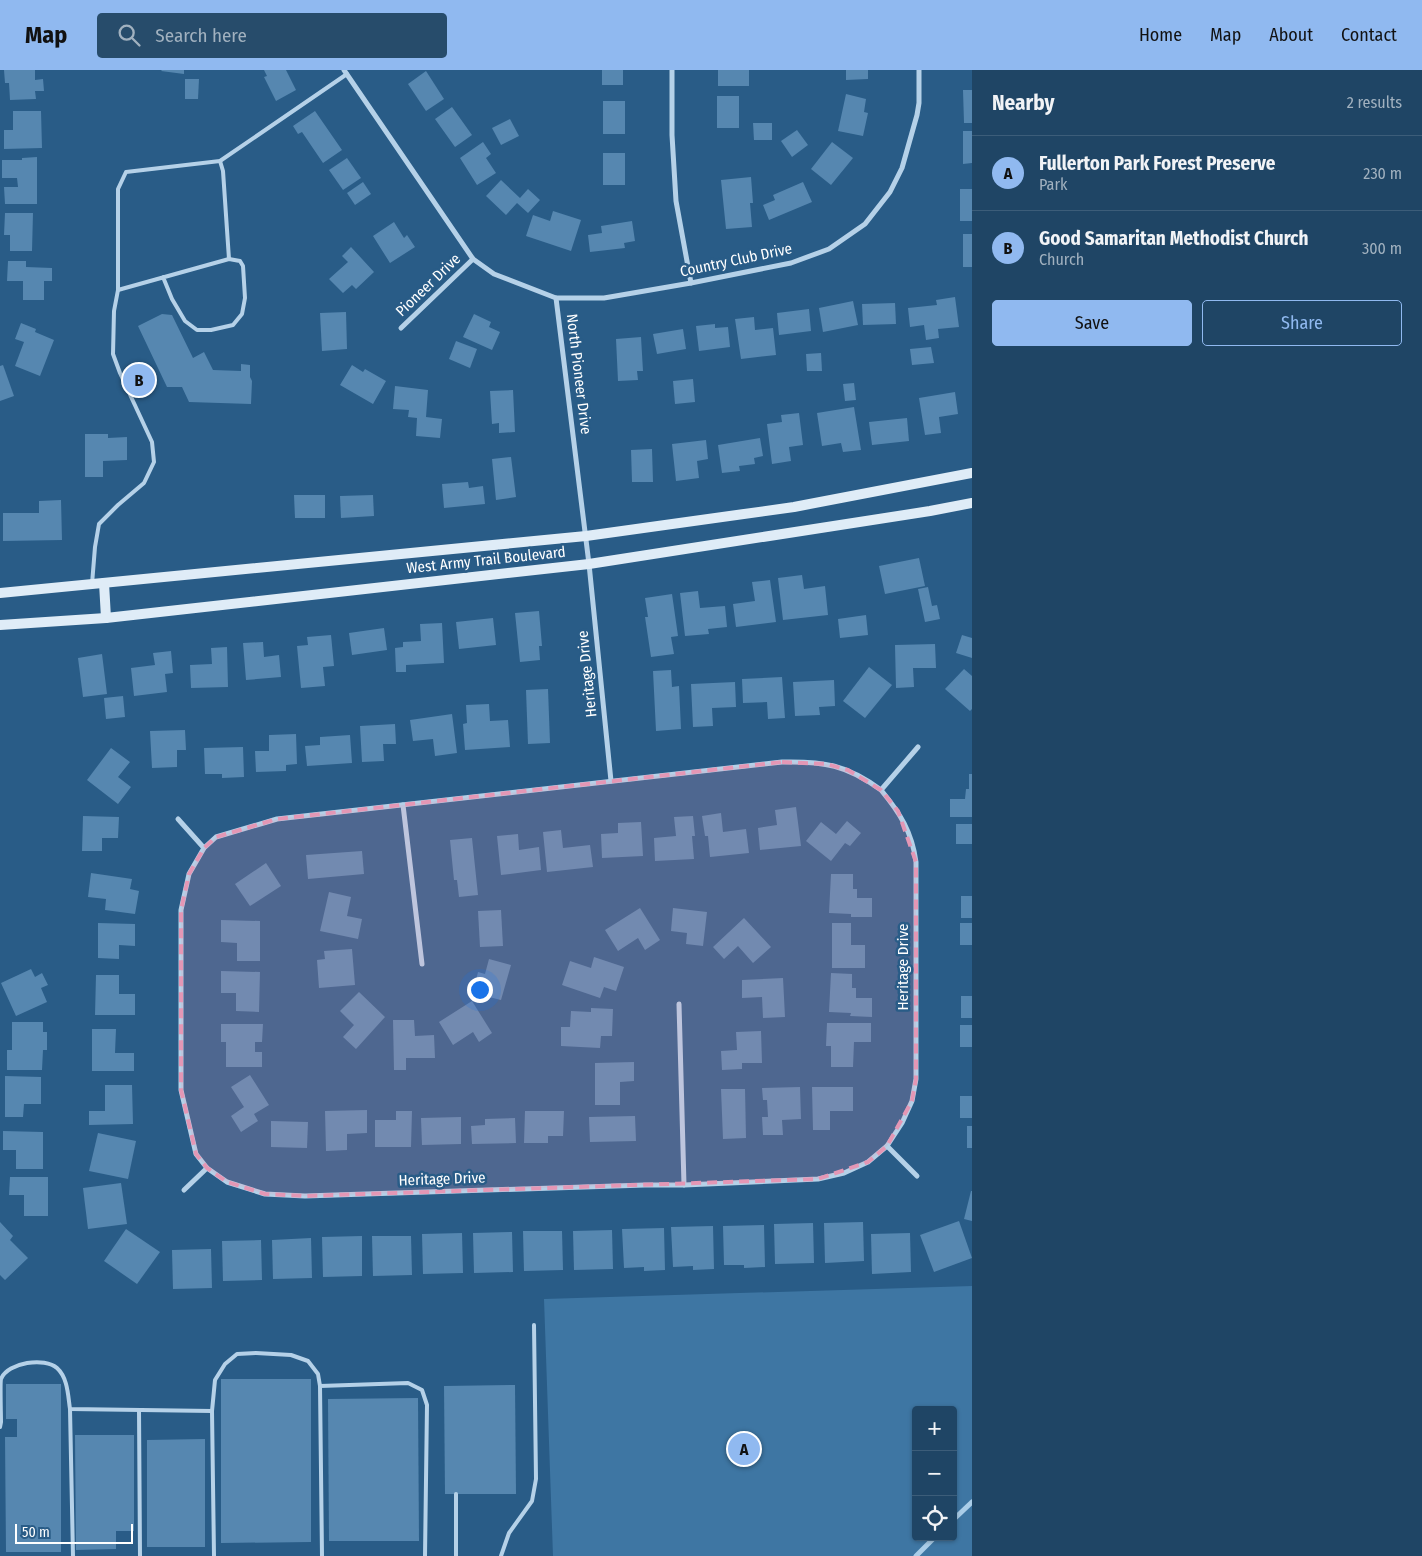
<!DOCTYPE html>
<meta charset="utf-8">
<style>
:root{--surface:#1f4565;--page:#274c6b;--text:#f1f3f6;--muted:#a1b1bf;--line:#3c5d79;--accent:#90b9f0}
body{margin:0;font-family:"Fira Sans Condensed",sans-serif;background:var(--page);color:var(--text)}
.controls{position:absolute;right:15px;bottom:15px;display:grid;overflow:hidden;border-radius:5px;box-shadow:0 1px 4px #0004}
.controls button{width:45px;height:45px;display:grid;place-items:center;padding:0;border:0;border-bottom:1px solid var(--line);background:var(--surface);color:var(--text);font:25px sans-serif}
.scale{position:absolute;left:15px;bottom:12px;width:118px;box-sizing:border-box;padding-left:5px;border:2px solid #fff;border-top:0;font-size:14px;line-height:18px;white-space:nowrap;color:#fff;-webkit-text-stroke:4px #295c87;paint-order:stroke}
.you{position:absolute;left:479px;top:919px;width:18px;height:18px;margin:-12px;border:4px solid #fff;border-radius:50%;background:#1a73e8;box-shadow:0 0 0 8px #1a73e833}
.badge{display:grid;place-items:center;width:32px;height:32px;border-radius:50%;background:var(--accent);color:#111;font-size:16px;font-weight:700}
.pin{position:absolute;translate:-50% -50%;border:2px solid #fff;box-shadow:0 1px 5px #0006}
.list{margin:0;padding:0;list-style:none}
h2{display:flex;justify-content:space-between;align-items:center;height:65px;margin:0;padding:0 20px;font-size:21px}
h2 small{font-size:16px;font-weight:400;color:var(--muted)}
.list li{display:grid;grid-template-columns:32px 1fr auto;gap:15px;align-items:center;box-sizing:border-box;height:75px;padding:0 20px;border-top:1px solid var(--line)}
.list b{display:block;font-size:19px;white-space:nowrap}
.list p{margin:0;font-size:16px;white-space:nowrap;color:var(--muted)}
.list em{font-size:16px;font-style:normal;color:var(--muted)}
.actions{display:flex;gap:10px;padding:15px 20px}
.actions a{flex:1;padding:11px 0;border:1px solid var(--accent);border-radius:5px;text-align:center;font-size:18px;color:var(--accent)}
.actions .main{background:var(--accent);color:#111}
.icon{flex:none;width:28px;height:28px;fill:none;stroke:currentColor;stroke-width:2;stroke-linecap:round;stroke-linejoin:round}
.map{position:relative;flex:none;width:972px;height:1486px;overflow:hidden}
header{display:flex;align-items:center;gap:30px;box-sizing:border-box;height:70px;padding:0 25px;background:var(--accent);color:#111}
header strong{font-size:24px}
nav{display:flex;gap:28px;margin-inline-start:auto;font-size:18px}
.search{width:350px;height:45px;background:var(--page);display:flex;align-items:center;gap:12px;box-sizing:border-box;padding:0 18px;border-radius:5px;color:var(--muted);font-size:19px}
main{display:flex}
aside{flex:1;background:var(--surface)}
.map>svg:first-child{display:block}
</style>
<header>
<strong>Map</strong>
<div class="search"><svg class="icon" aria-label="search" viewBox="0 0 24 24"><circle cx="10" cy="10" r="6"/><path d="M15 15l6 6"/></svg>Search here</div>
<nav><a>Home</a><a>Map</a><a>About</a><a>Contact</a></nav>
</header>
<main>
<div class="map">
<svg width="972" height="1486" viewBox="0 0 972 1486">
<rect width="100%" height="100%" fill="#295c87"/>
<!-- green -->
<path fill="#3e76a3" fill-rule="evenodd" d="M972,1216V1486H553L544,1229ZM916,1340H953V1467H916Z"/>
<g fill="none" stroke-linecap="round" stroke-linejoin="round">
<!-- stream -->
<g stroke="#aacde8" stroke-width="5">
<path d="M953,1450L972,1432"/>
<path d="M916,1486L935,1467"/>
</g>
</g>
<!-- building -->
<g fill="#5687b0">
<path d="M4,0H35V10L43,9L44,21H35L36,29L10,30L9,13H5Z"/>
<path d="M162,0H184V4L161,1Z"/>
<path d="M264,0H286L296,20L276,31L264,7L267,6Z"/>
<rect x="602" y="0" width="21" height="15"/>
<rect x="718" y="0" width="31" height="16"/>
<path d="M846,0H868V9L846,10Z"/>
<path d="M426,1L444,29L426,41L408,14Z"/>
<path d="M185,9H199L198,29H185Z"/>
<path d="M963,20H972V53H964Z"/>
<path d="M846,24L866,29L864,42L868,43L863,66L838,61Z"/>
<rect x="717" y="26" width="22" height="32"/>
<rect x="603" y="31" width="22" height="33"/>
<path d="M452,37L472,65L455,77L435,49Z"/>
<path d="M13,41H41L42,78L4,79V60H13Z"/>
<path d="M315,41L342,80L323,93L302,62L298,64L293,56Z"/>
<path d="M510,49L519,66L501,75L492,58Z"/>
<path d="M753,53H772V70H754Z"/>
<path d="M797,60L808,75L792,87L781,71Z"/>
<path d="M963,61H972V93L963,94Z"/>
<path d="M483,72L491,84L486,88L496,103L477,115L460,88Z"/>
<path d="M832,72L853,88L831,115L811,99Z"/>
<rect x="603" y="83" width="22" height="32"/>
<path d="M37,87V134H5L4,117H18L17,108H2V90H22V88Z"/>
<path d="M347,88L361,108L343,120L329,100Z"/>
<path d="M751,107L753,133H750L752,157L726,159L721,110Z"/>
<path d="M501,110L520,128L528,119L540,130L528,143L517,133L506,145L486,126Z"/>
<path d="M363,112L371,124L355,135L347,123Z"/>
<path d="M803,112L812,132L769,150L763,135L775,130L773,125Z"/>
<rect x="960" y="119" width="12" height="32"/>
<path d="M553,141L581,150L571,181L526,166L533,145L550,151Z"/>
<path d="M5,143H33L32,181H10V165H4Z"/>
<path d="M632,151L635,171L624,173L625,178L590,182L588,165L602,163L601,156Z"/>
<path d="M394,152L404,168L407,165L415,177L390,193L373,166Z"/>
<rect x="963" y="164" width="9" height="33"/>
<path d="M351,177L374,202L356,219L352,215L343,223L329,209L348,192L342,186Z"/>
<path d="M8,191H26V197L52,198V211H44V230H23V211H7Z"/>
<path d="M955,227L959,257L938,259L939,268L926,270L924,255L910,257L908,238L937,235L936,230Z"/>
<path d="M853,231L858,255L823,262L819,238Z"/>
<path d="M895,233L896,254L863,255L862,234Z"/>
<path d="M809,239L811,261L779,265L777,243Z"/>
<path d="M346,242L347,279L322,281L320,243Z"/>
<path d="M162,244L172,245L193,288L204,282L213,300L241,301V294L250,295V307L252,311L251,334L189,332L182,317H167L138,256Z"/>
<path d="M474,244L491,252L489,257L500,262L492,280L463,267Z"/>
<path d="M754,247L755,260L773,258L776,285L741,289L735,249Z"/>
<path d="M21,253L36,259L35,262L54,270L40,306L15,296L24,272L15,269Z"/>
<path d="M715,254V258L728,257L730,277L699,281L696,256Z"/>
<path d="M683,259L686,279L657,284L653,264Z"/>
<path d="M641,267L643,301H637L638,310L618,311L616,269Z"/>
<path d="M456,271L477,279L470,298L449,289Z"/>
<path d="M931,277L934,293L912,295L910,279Z"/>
<path d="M821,283L822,301H807L806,284Z"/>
<path d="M3,295L14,326L0,331V296Z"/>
<path d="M352,295L363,302L365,299L386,311L373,334L340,315Z"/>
<path d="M693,309L695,332L675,334L673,311Z"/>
<path d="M854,313L856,330L845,331L843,314Z"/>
<path d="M395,316L428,320L426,347L442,349L440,368L416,366L417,348L408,347L409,340L393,339Z"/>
<path d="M513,320L515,362L499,363V353L492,354L490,321Z"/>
<path d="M955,322L958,344L939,347L941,363L925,365L919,328Z"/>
<path d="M854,337L861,380L843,382L841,373L822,376L817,343Z"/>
<path d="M799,343L803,375L789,377L791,391L772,394L767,354L782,352L781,345Z"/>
<path d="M907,348L909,371L872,375L869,352Z"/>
<path d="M85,364H108V368L127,367V390L103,391V407H85Z"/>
<path d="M760,368L763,386L754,388L755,394L739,396L740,401L722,403L718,375Z"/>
<path d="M706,370L708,389L697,391L699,408L676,411L672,374Z"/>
<path d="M652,379L653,412H632L631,380Z"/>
<path d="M511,387L516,427L496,430L492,389Z"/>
<path d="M468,412L469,418L483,416L485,434L444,438L442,414Z"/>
<path d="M294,425H325V448H295Z"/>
<path d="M373,425L374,446L341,448L340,426Z"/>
<path d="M61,430L62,470L3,471V443H39V431Z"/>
<path d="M919,488L925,516L885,524L879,496Z"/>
<path d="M802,505L804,519L825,516L828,545L783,550L778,508Z"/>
<path d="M770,510L776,552L736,557L733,534L755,531L752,512Z"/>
<path d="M928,517L932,536L937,535L940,549L925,552L918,519Z"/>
<path d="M698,521L700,538L725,536L727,557L708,559L709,564L685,566L680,523Z"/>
<path d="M672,524L678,566L671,567L674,584L651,587L645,547H648L645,528Z"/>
<path d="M539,541L542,576H539L540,590L520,592L515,543Z"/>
<path d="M866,545L868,565L840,568L838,549Z"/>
<path d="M493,548L496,575L459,579L456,552Z"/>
<path d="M442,553L444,593L406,595V602H396L395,578L403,577V572L421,571L420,554Z"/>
<path d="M384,558L387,580L352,585L349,563Z"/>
<path d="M331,565L334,596L323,597L325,616L301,618L297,576L308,575L307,567Z"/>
<path d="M962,565L972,568V588L956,583Z"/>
<path d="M263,572L264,587L279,585L281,607L246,610L243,573Z"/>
<path d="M935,574L936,598H913L914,617L896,618L895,575Z"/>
<path d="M227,577L228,617L191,618L190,595L212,594L211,578Z"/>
<path d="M171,581L173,603L165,604L167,622L134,626L131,598L155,595L153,583Z"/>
<path d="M102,584L107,624L83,627L78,588Z"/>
<path d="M869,597L892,615L865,648L843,631Z"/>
<path d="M964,599L972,606V639L970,641L945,619Z"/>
<path d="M671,600L672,617L679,616L681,659L656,661L653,601Z"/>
<path d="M782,607L785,648L768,649L767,632L743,633L742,609Z"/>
<path d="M834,610L835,636L819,637L820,645L795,646L793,612Z"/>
<path d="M735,612L736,637L712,638L713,656L693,657L691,614Z"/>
<path d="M548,619L550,673L528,674L526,620Z"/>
<path d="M123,626L125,647L106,649L104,628Z"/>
<path d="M489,634L490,651L508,650L510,677L465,680L463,654L467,653L466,635Z"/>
<path d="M452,644L457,683L435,686L433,669L413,671L410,650Z"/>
<path d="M395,654L396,674H383L384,691L362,692L360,656Z"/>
<path d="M185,660L186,680H177V697L152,698L150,661Z"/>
<path d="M296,664L297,694L286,695V701L256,702L255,681H269V665Z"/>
<path d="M350,665L352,693L307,696L305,676L320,675V667Z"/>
<path d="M243,677L244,707L222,708V704H205L204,678Z"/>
<path d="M111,678L130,692L118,707L131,717L118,734L87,710Z"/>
<path d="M969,704H972V747H950V729H965L966,719H969Z"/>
<path d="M796,737L801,776L760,780L758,758L777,755L775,740Z"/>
<path d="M721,743L723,762L746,759L749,783L710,787L708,766H705L702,746Z"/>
<path d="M83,746L119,747L118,768H102V781H82Z"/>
<path d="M693,746L695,766H692L694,789L655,791L654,768L676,766L674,747Z"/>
<path d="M847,751L861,763L850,776L845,773L831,791L806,771L821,752L836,764Z"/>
<path d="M641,752L643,786L602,788L601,764L618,763V753Z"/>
<rect x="956" y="754" width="16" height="20"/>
<path d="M561,760L563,778L590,775L593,797L547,802L543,762Z"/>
<path d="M518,764L519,780L539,777L541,800L501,805L497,766Z"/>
<path d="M472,768L478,825L459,827L457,810H454L450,770Z"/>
<path d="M362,781L364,804L308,809L306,785Z"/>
<path d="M266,793L281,816L250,836L235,814Z"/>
<path d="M91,803L132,809L130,819L139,821L135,844L105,840L106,829L88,827Z"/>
<path d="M831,804H853V819H857V828H872V847H851V844L829,843Z"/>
<path d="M329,822L351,827L347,846L362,849L358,869L320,861Z"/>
<rect x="961" y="826" width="11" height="22"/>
<path d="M640,838L660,870L645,880L638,868L618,881L605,860Z"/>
<path d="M673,838L707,842L703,876L686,874L687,863L671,861Z"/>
<path d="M501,840L503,876L480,877L478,841Z"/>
<path d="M744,848L771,877L753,893L738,876L724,889L713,877Z"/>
<path d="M221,850L260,851V891H237V873L221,872Z"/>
<path d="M98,853L135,854V876L119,875V889L98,888Z"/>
<path d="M832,853H851V875H865V898H832Z"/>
<rect x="960" y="853" width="12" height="22"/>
<path d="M352,879L355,915L319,918L317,890L325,889L324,881Z"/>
<path d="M594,887L624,897L616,921L604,917L600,928L562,915L570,891L591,898Z"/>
<path d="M489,889L511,895L501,930L473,923L478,902L485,904Z"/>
<path d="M31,899L35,907L42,903L48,915L41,918L47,932L16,946L1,913Z"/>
<path d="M221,901L260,902L259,942L236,941V923H221Z"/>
<path d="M831,903L852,904V918H856V928H872V947L850,946L851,943L829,942Z"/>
<path d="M96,905H119V924H135V945H95Z"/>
<path d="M783,908L785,947L763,948L762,927L742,928V910Z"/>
<path d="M359,922L385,947L356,979L343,967L354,955L340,941Z"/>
<rect x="961" y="926" width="11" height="22"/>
<path d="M472,931L492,963L479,972L473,962L453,975L439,952Z"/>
<path d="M591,938L613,939L612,966H601L600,978L561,976V957H570L571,941L591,942Z"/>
<path d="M393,950H414L415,966L434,965L435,988H406V1000H394Z"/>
<path d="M12,952H43V962H47V980H43L42,1000H7V980H12Z"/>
<path d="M827,953H871V972H854L853,997H831V976H826Z"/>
<path d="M221,954H263L262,972H255V982H262V997H226V972H221Z"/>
<rect x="960" y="955" width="12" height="22"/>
<path d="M92,959H116L115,983H134V1001H92Z"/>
<path d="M761,961L762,993H742V999L722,1000L721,981L737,980L736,962Z"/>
<path d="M634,992V1011L620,1012V1035H595V993Z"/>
<path d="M250,1005L269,1035L254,1044L258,1051L241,1062L231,1046L244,1037L231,1017Z"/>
<path d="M5,1006L41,1007V1034H24L23,1047H5Z"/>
<path d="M105,1015H132L133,1054L89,1055V1041H105Z"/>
<path d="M800,1017L801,1049L782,1050L783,1065H763L762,1047H768L767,1030H763L762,1018Z"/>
<path d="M812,1017H853V1041H830V1060H813Z"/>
<path d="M721,1019H745L746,1068L723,1069Z"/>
<rect x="960" y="1026" width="12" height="22"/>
<path d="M367,1040V1063L347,1064V1080L326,1081L325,1041Z"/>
<path d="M396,1041H412L411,1077H375V1050H396Z"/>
<path d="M525,1041H564L563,1066H548V1073H524Z"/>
<path d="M635,1046L636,1071L590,1072L589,1047Z"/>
<path d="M461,1047V1074L422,1075L421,1048Z"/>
<path d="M515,1048L516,1073L472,1074L471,1056L485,1055V1049Z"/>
<path d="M271,1051L308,1052L307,1078L271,1077Z"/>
<rect x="967" y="1056" width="5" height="22"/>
<path d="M3,1061L43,1062V1099H16V1080H3Z"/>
<path d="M98,1063L136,1071L128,1109L89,1101Z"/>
<path d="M10,1107H48V1146H24V1125H9Z"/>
<path d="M121,1113L127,1154L88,1159L83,1118Z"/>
<path d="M971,1121H972V1151L964,1149Z"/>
<path d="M959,1151L972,1188L934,1202L920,1165Z"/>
<path d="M0,1152L13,1166L10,1170L28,1188L5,1210L0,1205Z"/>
<path d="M863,1152L864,1191L825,1193L824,1153Z"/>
<path d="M813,1153L814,1193L775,1194L774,1154Z"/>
<path d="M764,1155L765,1197L744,1198V1195H724L723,1156Z"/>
<path d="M713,1156L714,1199L693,1200V1196L673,1197L671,1157Z"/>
<path d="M664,1158L665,1200L644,1201V1197L624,1198L622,1159Z"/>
<path d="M126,1159L160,1182L137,1214L104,1191Z"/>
<path d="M612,1160L613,1199L574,1200L573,1161Z"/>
<path d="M523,1161H562L563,1200L524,1201Z"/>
<path d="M512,1162L513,1202L474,1203L473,1163Z"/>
<path d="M462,1163L463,1203L423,1204L422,1164Z"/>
<path d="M910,1163L911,1202L872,1204L871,1164Z"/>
<path d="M362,1166V1206L323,1207L322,1167Z"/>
<path d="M372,1166H411L412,1205L373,1206Z"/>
<path d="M311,1168L312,1208L273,1209L272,1170Z"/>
<path d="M261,1170L262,1210L223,1211L222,1171Z"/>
<path d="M211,1179L212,1218L173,1219L172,1180Z"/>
<path d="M221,1309H311V1472L221,1473Z"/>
<path d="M6,1314H61V1482H6L5,1367H17V1349H6Z"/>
<path d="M515,1315L516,1424H445L444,1316Z"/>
<path d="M418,1328L419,1471H329L328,1329Z"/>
<path d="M75,1365H134V1461H116V1479L76,1480Z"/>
<path d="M205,1369V1477H147V1370Z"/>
</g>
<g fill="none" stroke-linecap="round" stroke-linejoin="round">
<!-- lane -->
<g stroke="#b5d1e8" stroke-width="4">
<path d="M220,91L223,101L229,189"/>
<path d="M118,220L229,189L240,191L243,196L245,228L242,244L233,255L211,260H197L185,251L172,229L163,207"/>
<path d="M92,514L95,477L99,454L118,435L144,413L154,392L152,372L120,303L113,284L114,241L118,220V119L126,102L220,91L347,4"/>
<path d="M320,1316L322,1486"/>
<path d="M70,1339L73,1486"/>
<path d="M139,1340L140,1486"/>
<path d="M212,1341L214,1486"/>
<path d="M0,1357L1,1352C1,1344 0,1313 1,1309C8,1292 45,1287 57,1298C68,1308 68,1326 70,1339L212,1341L215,1310L225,1294L237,1284L256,1283L291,1285L308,1291L318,1304L320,1316L408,1313L422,1320L427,1335L425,1486"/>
<path d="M456,1486V1424"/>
<path d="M501,1486L509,1463L532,1431L536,1409L534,1255"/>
</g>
<!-- street -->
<g stroke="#b5d1e8" stroke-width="5">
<path d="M344,0L473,189L494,204L556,228L589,494L611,711"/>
<path d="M672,0V65L676,131L691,213"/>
<path d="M556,228H604L691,213L791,193L829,179L865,154L890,122L902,98L917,45L919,33V0"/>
<path d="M401,258L473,189"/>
<path d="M881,720C847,695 824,691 782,692L277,749L216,767L204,778L189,804L181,840V1020L196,1084L207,1098L227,1112L265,1124L305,1126L645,1115H684L818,1109L844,1103L868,1092L887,1076L902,1053L912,1031L916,1009V792C912,762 900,743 881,720L918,677"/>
<path d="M403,735L422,894"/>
<path d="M178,749L204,778"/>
<path d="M679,934L684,1115"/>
<path d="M887,1076L917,1106"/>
<path d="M184,1120L207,1098"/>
</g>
<!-- secondary -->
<g stroke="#dfecf7" stroke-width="10">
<path d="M104,513L106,548"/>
<path d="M0,523L586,466L794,437L972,403"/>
<path d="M0,555L106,548L589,494L930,441L972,433"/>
</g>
</g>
<!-- marked area -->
<path fill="#e497b5" fill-opacity="0.2" stroke="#e497b5" stroke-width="4" stroke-dasharray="10 6" stroke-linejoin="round" d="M782,692L827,694L848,700L881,720L898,741L916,792V1009L912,1031L887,1076L868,1092L818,1109L305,1126L265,1124L227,1112L207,1098L196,1084L181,1020V840L189,804L204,778L216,767L277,749Z"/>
<g text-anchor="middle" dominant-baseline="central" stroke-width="5" stroke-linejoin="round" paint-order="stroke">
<!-- street labels -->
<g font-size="15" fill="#fff" stroke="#295c87">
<text transform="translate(736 190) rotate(-12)">Country Club Drive</text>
<text transform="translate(428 215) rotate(-44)">Pioneer Drive</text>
<text transform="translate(579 304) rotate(83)">North Pioneer Drive</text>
<text transform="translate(486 490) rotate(-6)">West Army Trail Boulevard</text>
<text transform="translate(587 604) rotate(-96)">Heritage Drive</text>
<text transform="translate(903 897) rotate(-90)">Heritage Drive</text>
<text transform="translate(442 1109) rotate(-2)">Heritage Drive</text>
</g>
</g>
</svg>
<div class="controls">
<button>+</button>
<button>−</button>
<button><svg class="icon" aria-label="locate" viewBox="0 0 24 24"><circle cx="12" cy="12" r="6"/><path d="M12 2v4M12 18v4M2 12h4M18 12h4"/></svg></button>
</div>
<div class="scale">50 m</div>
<div class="you"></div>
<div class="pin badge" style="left:744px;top:1379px">A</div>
<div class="pin badge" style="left:139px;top:310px">B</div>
</div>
<aside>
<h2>Nearby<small>2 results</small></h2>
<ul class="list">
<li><span class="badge">A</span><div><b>Fullerton Park Forest Preserve</b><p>Park</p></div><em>230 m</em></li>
<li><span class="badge">B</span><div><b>Good Samaritan Methodist Church</b><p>Church</p></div><em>300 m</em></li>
</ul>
<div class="actions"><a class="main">Save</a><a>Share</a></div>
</aside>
</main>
